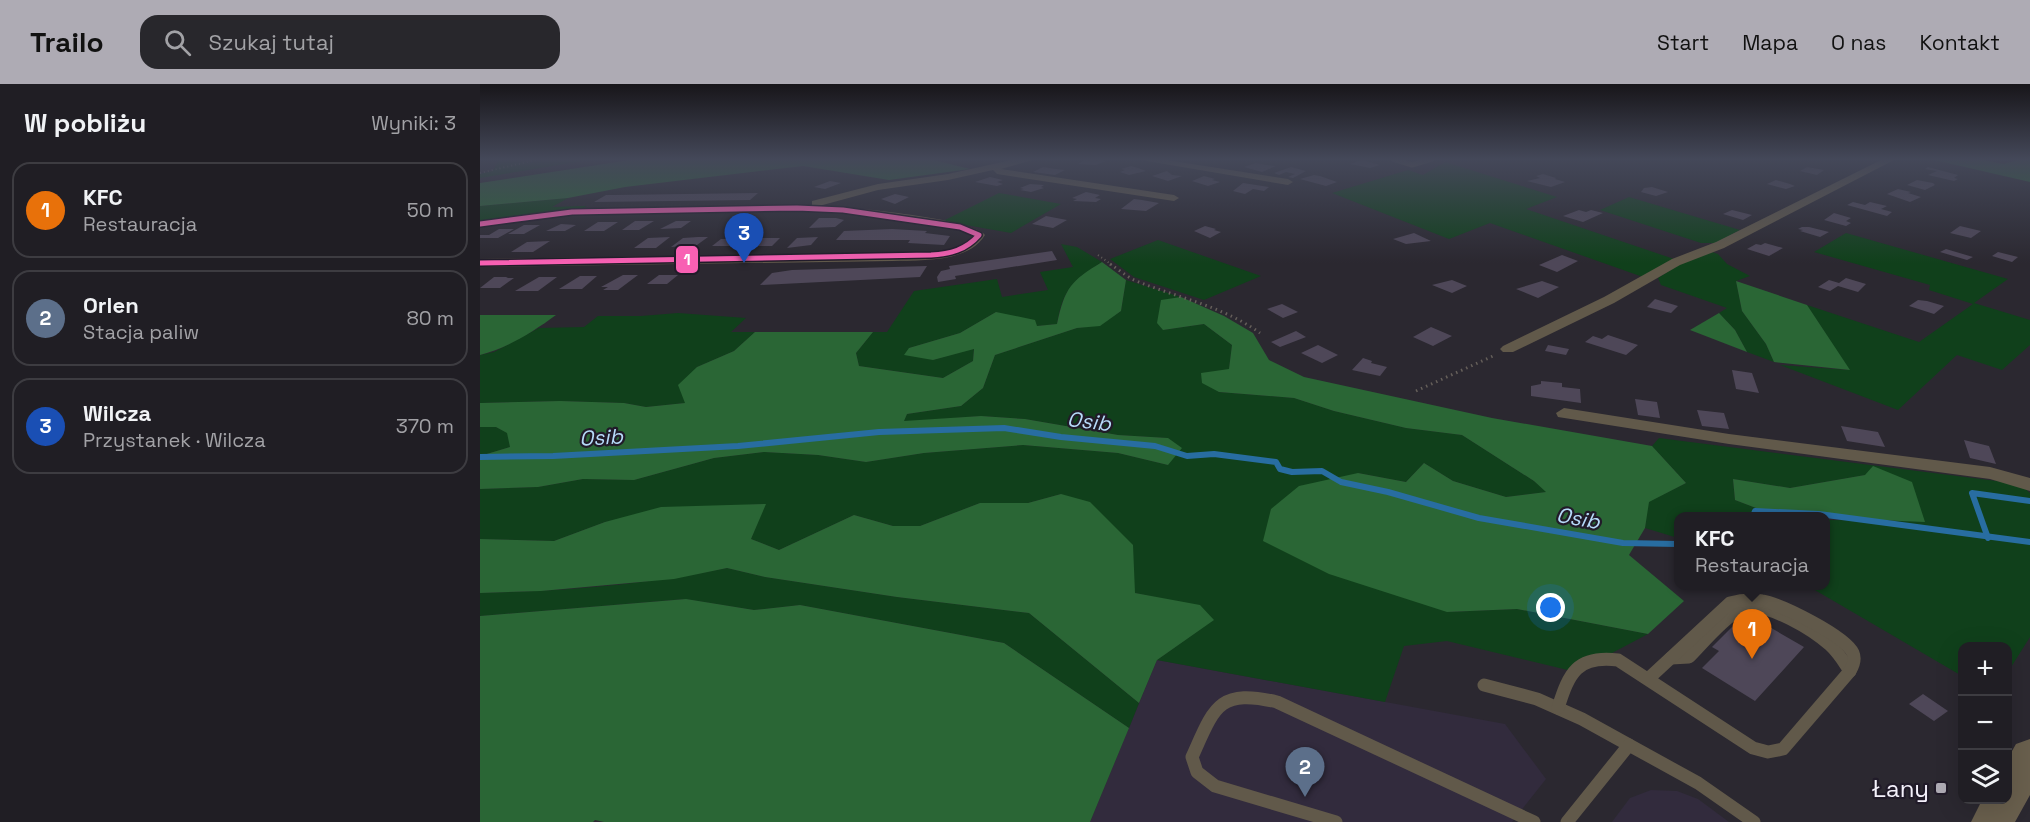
<!DOCTYPE html>
<html lang="pl">
<meta charset="utf-8">
<style>
:root{--surface:#201e24;--page:#28272c;--text:#f1f3f6;--muted:#a2a2a6;--line:#3d3c41;--accent:#aeabb4}
body{margin:0;font-family:"Space Grotesk",sans-serif;background:var(--page);color:var(--text)}
.controls{position:absolute;right:18px;bottom:18px;display:grid;overflow:hidden;border-radius:12px;box-shadow:0 6px 24px #0002}
.controls button{width:54px;height:54px;display:grid;place-items:center;padding:0;border:0;border-bottom:2px solid var(--line);background:var(--surface);color:var(--text);font:30px sans-serif}
.you{position:absolute;left:1071px;top:524px;width:21px;height:21px;margin:-15px;border:4px solid #fff;border-radius:50%;background:#1a73e8;box-shadow:0 0 0 9px #1a73e833}
.badge{display:grid;place-items:center;width:39px;height:39px;border-radius:50%;background:var(--accent);color:#fff;font-size:20px;font-weight:700}
.pin{position:absolute;translate:-50% -50px;filter:drop-shadow(0 2px 3px #0008)}
.pin::after{content:'';position:absolute;top:32px;width:21px;height:18px;background:inherit;clip-path:polygon(0 0,100% 0,50% 100%)}
.popup{position:absolute;left:1194px;top:428px;width:156px;height:78px;box-sizing:border-box;display:grid;place-content:center;border-radius:12px;background:var(--surface);filter:drop-shadow(0 2px 4px #0005);font-size:20px;white-space:nowrap;color:var(--muted)}
.popup b{font-size:22px;color:var(--text)}
.popup::after{content:'';position:absolute;left:50%;top:100%;margin-left:-12px;border:12px solid transparent;border-top-color:var(--surface)}
.list{margin:0;padding:0;list-style:none}
h2{display:flex;justify-content:space-between;align-items:center;height:78px;margin:0;padding:0 24px;font-size:26px}
h2 small{font-size:20px;font-weight:400;color:var(--muted)}
.list li{display:grid;grid-template-columns:39px 1fr auto;gap:18px;align-items:center;box-sizing:border-box;height:96px;margin:0 12px 12px;padding:0 12px;border:2px solid var(--line);border-radius:18px}
.list b{display:block;font-size:22px;white-space:nowrap}
.list p{margin:0;font-size:20px;white-space:nowrap;color:var(--muted)}
.list em{font-size:20px;font-style:normal;color:var(--muted)}
.icon{flex:none;width:33px;height:33px;fill:none;stroke:currentColor;stroke-width:2;stroke-linecap:round;stroke-linejoin:round}
.map{position:relative;flex:none;width:1550px;height:738px;overflow:hidden}
header{display:flex;align-items:center;gap:36px;box-sizing:border-box;height:84px;padding:0 30px;background:var(--accent);color:#111}
header strong{font-size:28px}
nav{display:flex;gap:33px;margin-inline-start:auto;font-size:21px}
.search{width:420px;height:54px;background:var(--page);display:flex;align-items:center;gap:15px;box-sizing:border-box;padding:0 21px;border-radius:18px;color:var(--muted);font-size:22px}
main{display:flex}
aside{flex:1;background:var(--surface)}
.map>svg:first-child{display:block}
</style>
<header>
<strong>Trailo</strong>
<div class="search"><svg class="icon" aria-label="search" viewBox="0 0 24 24"><circle cx="10" cy="10" r="6"/><path d="M15 15l6 6"/></svg>Szukaj tutaj</div>
<nav><a>Start</a><a>Mapa</a><a>O nas</a><a>Kontakt</a></nav>
</header>
<main>
<aside>
<h2>W pobliżu<small>Wyniki: 3</small></h2>
<ul class="list">
<li><span class="badge" style="background:#e8710a">1</span><div><b>KFC</b><p>Restauracja</p></div><em>50 m</em></li>
<li><span class="badge" style="background:#5c6f8a">2</span><div><b>Orlen</b><p>Stacja paliw</p></div><em>80 m</em></li>
<li><span class="badge" style="background:#1a4fb4">3</span><div><b>Wilcza</b><p>Przystanek · Wilcza</p></div><em>370 m</em></li>
</ul>
</aside>
<div class="map">
<svg width="1550" height="738" viewBox="0 0 1550 738">
<rect width="100%" height="100%" fill="#2b2830"/>
<!-- built -->
<g fill="#322b3d">
<path d="M677,576L1025,640L1066,695L1032,738H610Z"/>
<path d="M1171,706L1197,707L1218,715L1249,738H1132L1150,714Z"/>
</g>
<!-- green -->
<g fill="#10401b">
<path d="M19,75H115L0,94V90L13,87Z"/>
<path d="M965,78L1077,113L1046,125L1194,175L1163,193L1010,139L969,155L852,109L928,86L943,91Z"/>
<path d="M519,109L581,120L531,149L463,137Z"/>
<path d="M1149,113L1260,146L1236,159H1221L1120,126Z"/>
<path d="M88,114L72,123L107,122L102,125L55,129L0,138V122Z"/>
<path d="M1366,149L1528,195L1494,219L1550,236V261L1522,286L1477,271L1418,326L1300,281L1369,286L1327,221L1439,258L1493,220L1449,206L1450,201L1334,168Z"/>
<path d="M678,156L781,192L724,216L654,193L630,175Z"/>
<path d="M581,160L597,163L622,178C593,196 583,205 577,240L557,242L516,228L480,249L429,264L453,276L494,264L493,277L463,294L379,282L376,269L393,248H407L434,207L517,195L522,213L568,206L560,188L593,183Z"/>
<path d="M1232,168L1238,170L1247,180L1270,192L1256,197L1262,227L1286,260L1294,278L1267,268L1255,246L1239,229L1247,224L1181,201L1178,194L1200,180Z"/>
<path d="M646,196L701,213L681,217L683,246L724,240L752,261L749,285L738,308L814,314L854,327L926,344L982,351L1054,397L1067,408L1026,413L973,397L944,379L926,398L878,389L967,528L1037,525L1168,550L1096,588L967,557L924,562L905,618L677,576L733,536L689,516L655,509L581,410L548,419H500L440,442H413L374,431L299,466L271,455L285,420L235,423L125,438L74,457L0,455V405L58,403L103,395L154,396L234,374L284,368L338,371L386,378L444,369L543,361L638,369L688,381L687,354L638,351L545,335L501,332L423,338L427,330L481,322L503,304L515,271L597,244L620,241L641,227Z"/>
<path d="M198,229L266,234L251,248H275L254,267L217,283L205,319L166,323L144,319L80,317L0,319V271L14,268L59,244L104,243L118,232H161Z"/>
<path d="M0,343H16L28,349L30,363L0,372Z"/>
<path d="M1179,354L1540,400L1550,409V553L1528,588V562H1482V592L1328,502H1346V436L1445,437L1385,391L1310,404L1253,395L1255,416L1297,432H1198V454L1165,444L1168,418L1206,399L1172,362Z"/>
<path d="M247,484L285,493L417,513L549,529L659,619L649,644L524,559L320,521L274,526L205,515L0,532V509C83,507 166,501 247,484Z"/>
</g>
<!-- forest -->
<g fill="#2a6635">
<path d="M156,75H450L490,85L409,96L323,82L145,103L88,114L0,122V99Z"/>
<path d="M1450,75H1498L1524,80L1541,75H1550V98Z"/>
<path d="M622,178L646,196L641,227L620,242L597,244L515,271L503,304L481,322L427,330L424,337L501,332L545,335L638,351L688,354L702,364L688,381L638,369L543,361L444,369L386,378L338,371L284,368L234,374L154,396L103,395L58,403L0,405V372L30,363L27,349L16,343H0V319L80,317L144,319L166,323L205,319L198,301L217,283L254,267L275,248H393L376,269L379,282L463,294L493,277L494,265L453,276L424,271L429,264L480,249L516,228L555,236L557,242L577,240C585,203 591,197 622,178Z"/>
<path d="M1256,197L1327,221L1370,286L1294,278L1286,260L1262,227Z"/>
<path d="M701,213L744,232L773,249L789,276L824,293L1012,334L1172,362L1206,399L1169,418L1165,444L1149,471L1204,517L1168,550L1037,525L967,528L849,490L783,457L791,425L819,402L878,389L926,398L944,379L973,397L1026,413L1066,408L1054,397L982,351L926,344L854,327L814,314L739,308L722,299L721,289L749,285L752,261L724,240L683,246L677,239L681,216Z"/>
<path d="M1239,229L1255,246L1267,268L1210,246Z"/>
<path d="M0,231H76C53,248 27,264 0,271Z"/>
<path d="M1393,382L1432,398L1445,438L1297,432L1255,416L1253,395L1310,404L1385,391Z"/>
<path d="M581,410L610,418L653,461L655,509L720,521L734,536L677,576L659,619L549,529L417,513L285,493L247,484L194,495L61,507L0,509V455L74,457L125,438L181,423L286,420L271,455L299,466L374,431L413,442H440L500,419H548Z"/>
<path d="M206,515L274,526L320,521L524,559L649,644L610,738H124L115,736L113,738H0V532Z"/>
</g>
<g fill="none" stroke-linecap="round" stroke-linejoin="round">
<!-- stream -->
<g stroke="#286da1" stroke-width="6">
<path d="M0,373L73,372L258,362L399,348L524,344L581,353L675,362L707,372L734,370L796,378L800,385L812,388L842,387L861,398L908,408L999,434L1143,459L1198,460"/>
<path d="M1273,432L1275,427L1339,430L1550,458"/>
<path d="M1508,454L1492,409L1550,417"/>
</g>
</g>
<!-- building -->
<g fill="#4e4758">
<path d="M606,75H625L622,77H626L616,81L598,80Z"/>
<path d="M882,76L889,78L900,81L890,84L870,80Z"/>
<path d="M776,79L786,81L796,82L782,88L764,83Z"/>
<path d="M651,82L658,84L666,87L649,91L640,88L645,86L641,85Z"/>
<path d="M563,83L576,85L585,86L575,91L553,88Z"/>
<path d="M811,83L826,87L813,94L808,93L815,90L806,88L799,91L794,89Z"/>
<path d="M1327,83L1344,86L1337,91L1320,87Z"/>
<path d="M1448,83L1478,91L1474,94L1478,95L1474,97L1448,91L1457,87L1445,85Z"/>
<path d="M687,87L692,91L702,92L688,97L672,92Z"/>
<path d="M1063,90L1076,94L1075,95L1085,98L1071,103L1047,97L1060,94L1056,92Z"/>
<path d="M834,91L840,92L857,98L846,102L820,95Z"/>
<path d="M724,92L735,95L732,96L740,98L728,102L712,97Z"/>
<path d="M510,93L523,96L517,98L523,100L517,102L495,98Z"/>
<path d="M1296,96L1310,100L1315,102L1306,105L1287,100Z"/>
<path d="M1437,96L1453,99L1455,101L1445,106L1427,101Z"/>
<path d="M350,97L361,99L345,105L334,103Z"/>
<path d="M763,99L789,103L784,107L773,105L765,110L753,107Z"/>
<path d="M550,100L564,101L561,103L564,104L551,108L540,106L544,105L540,104Z"/>
<path d="M1172,103L1188,108L1176,112L1161,108L1164,104Z"/>
<path d="M1418,105L1431,108L1428,109L1441,113L1430,118L1407,110Z"/>
<path d="M606,108L620,111L615,114L621,115L616,118L593,117L597,115L592,114Z"/>
<path d="M278,109L270,116L114,118L126,111H133Z"/>
<path d="M415,110L429,113L415,120L401,115Z"/>
<path d="M654,115L662,116L679,119L666,127L641,125Z"/>
<path d="M1373,118L1385,121L1390,118L1407,122L1401,125L1412,128L1407,132L1367,121Z"/>
<path d="M1099,126L1106,128L1111,126L1123,129L1103,138L1083,132Z"/>
<path d="M1252,126L1272,131L1263,136L1243,130Z"/>
<path d="M1354,129L1371,134L1366,137L1371,139L1366,142L1344,136Z"/>
<path d="M566,132L587,136L573,144L552,140Z"/>
<path d="M339,134H356L364,136L355,143L329,144Z"/>
<path d="M155,137H174L159,146H142Z"/>
<path d="M196,137H211L201,144L180,145Z"/>
<path d="M118,138H138L124,147H104Z"/>
<path d="M81,140L96,141L85,147H66Z"/>
<path d="M44,141H60L44,150H28Z"/>
<path d="M725,142L736,145L734,146L741,148L730,154L714,147Z"/>
<path d="M1480,142L1501,147L1491,154L1470,149Z"/>
<path d="M1322,143H1329L1349,148L1340,153L1320,147L1323,146L1318,145Z"/>
<path d="M19,145H34L18,154H0V151H9Z"/>
<path d="M412,145L447,147L445,149L470,152L464,161L428,159L430,156H356L364,147Z"/>
<path d="M934,149L951,157L926,160L913,155Z"/>
<path d="M190,153L176,164H154L168,154Z"/>
<path d="M218,153H228L217,161L191,163L203,154Z"/>
<path d="M338,153L331,161L307,164L317,154Z"/>
<path d="M279,154H300L292,162H271Z"/>
<path d="M241,155H262L253,162H232Z"/>
<path d="M70,157L53,168H31L47,158Z"/>
<path d="M1285,159L1303,164L1289,172L1267,165L1276,160L1281,161Z"/>
<path d="M1466,165L1493,173L1487,176L1460,168Z"/>
<path d="M572,167L577,176L475,192L476,195L458,198L457,193L461,187L470,185L469,182Z"/>
<path d="M1518,168L1538,173L1532,178L1512,172Z"/>
<path d="M1082,171L1098,177L1077,188L1059,181Z"/>
<path d="M447,182L440,193L280,201L292,189L312,186Z"/>
<path d="M143,191H158L138,206H123L128,203H121Z"/>
<path d="M179,191H198L187,200H167Z"/>
<path d="M100,192H117L102,205H79Z"/>
<path d="M14,193H28L26,194H34L20,204H0Z"/>
<path d="M59,193H77L58,207H35Z"/>
<path d="M1366,194L1386,200L1378,208L1358,202L1350,207L1338,203L1349,196L1359,199Z"/>
<path d="M972,196L987,202L972,209L952,201Z"/>
<path d="M1062,197L1079,203L1058,214L1036,205Z"/>
<path d="M1175,215L1198,222L1191,229L1167,223Z"/>
<path d="M1438,216L1447,217L1464,222L1454,230L1429,222Z"/>
<path d="M802,220L818,228L803,234L787,225Z"/>
<path d="M951,243L972,252L953,262L933,253Z"/>
<path d="M816,247L826,253L800,263L791,258Z"/>
<path d="M1128,251L1158,261L1146,271L1105,258L1113,252L1122,255Z"/>
<path d="M838,261L858,271L842,279L821,269Z"/>
<path d="M1068,261L1089,265L1086,271L1065,267Z"/>
<path d="M883,274L892,277L891,279L907,283L900,292L872,286Z"/>
<path d="M1252,286L1272,289L1279,309L1256,305Z"/>
<path d="M1061,297L1082,299V303L1100,305L1101,319L1051,312V302L1061,300Z"/>
<path d="M1155,315L1177,318L1180,334L1158,331Z"/>
<path d="M1217,326L1244,329L1249,345L1222,342Z"/>
<path d="M1361,342L1398,348L1405,363L1367,357Z"/>
<path d="M1484,356L1509,362L1516,380L1490,374Z"/>
<path d="M1274,534L1324,563L1275,617L1222,584L1239,567L1232,563L1256,539L1263,544Z"/>
<path d="M1443,610L1468,627L1454,637L1429,620Z"/>
</g>
<g fill="none" stroke-linecap="round" stroke-linejoin="round">
<!-- path-far1 -->
<g stroke="#655f5a" stroke-width="2" stroke-dasharray="1 3" stroke-linecap="butt">
<path d="M0,89L60,75"/>
<path d="M618,171L632,181"/>
</g>
<!-- path -->
<g stroke="#655f5a" stroke-width="3" stroke-dasharray="1.5 4" stroke-linecap="butt">
<path d="M630,180C638,185 646,192 654,196C697,214 741,221 780,249"/>
<path d="M936,307L1013,272"/>
</g>
<!-- service-far1 -->
<path stroke="#61594a" stroke-width="5" d="M913,75L932,81L952,75"/>
<!-- service -->
<g stroke="#61594a" stroke-width="13">
<path d="M1191,574L1209,573C1222,560 1248,528 1266,524C1290,519 1333,546 1350,561C1358,568 1364,578 1370,587"/>
<path d="M1004,601L1057,615L1102,635L1149,661"/>
<path d="M1078,624C1089,589 1097,571 1138,576L1273,664L1288,668L1303,665L1370,587C1373,582 1376,576 1373,569C1365,552 1301,520 1282,517C1271,515 1261,516 1250,519L1168,595"/>
<path d="M856,738L735,702L717,688L712,673C734,624 738,604 797,618L1054,738"/>
<path d="M1087,738L1149,661L1218,699L1274,738"/>
</g>
<!-- minor -->
<g fill="#61594a" fill-rule="evenodd">
<path d="M536,75H556L521,85L694,111L699,114L694,117L517,90L513,86L468,96L398,106L339,122C371,123 480,133 503,149L505,151C488,179 441,176 412,177L0,183V175L412,169C433,169 480,171 493,152L478,146L363,129L317,127L92,131L0,143V137L92,125L332,121V117L398,100L468,90Z"/>
<path d="M655,75H680L808,95L813,98L808,101Z"/>
<path d="M1403,75H1416L1244,164L1200,181L1134,219L1033,268H1023L1020,265L1023,262L1124,213L1192,175L1236,158Z"/>
<path d="M1084,324L1249,350L1510,383L1550,394V407L1510,395L1249,360L1078,333L1076,329Z"/>
</g>
<!-- primary -->
<path fill="#695f4d" fill-rule="evenodd" d="M1550,655V711L1535,738H1491L1502,716H1528V674L1536,660Z"/>
<defs>
<path id="bus-1" d="M0,140L92,128L317,124L363,126L480,143L499,151C486,166 470,170 451,171L0,179"/>
</defs>
<!-- bus-1 casing -->
<use href="#bus-1" stroke="#211b29" stroke-width="8"/>
<!-- bus-1 -->
<use href="#bus-1" stroke="#f860b3" stroke-width="5"/>
</g>
<!-- sky -->
<linearGradient id="sky" x2="0" y2="1"><stop stop-color="#18161a"/><stop offset="0.42" stop-color="#444859"/><stop offset="1" stop-color="#444859" stop-opacity="0"/></linearGradient>
<rect width="1550" height="179" fill="url(#sky)"/>
<!-- markers -->
<rect fill="#aeabb4" stroke="#211b29" stroke-width="2" x="1455" y="698" width="12" height="12" rx="3"/>
<g text-anchor="middle" dominant-baseline="central" stroke-width="4.5" stroke-linejoin="round" paint-order="stroke">
<!-- water labels -->
<g font-size="21" font-style="italic" fill="#b6daf9" stroke="#211b29">
<text transform="translate(609 337) rotate(7)">Osib</text>
<text transform="translate(121 353) rotate(-3)">Osib</text>
<text transform="translate(1098 434) rotate(10)">Osib</text>
</g>
<!-- near-poi labels -->
<g font-size="24" fill="#f4f1fb" stroke="#211b29" text-anchor="end">
<text x="1449" y="704">Łany</text>
</g>
</g>
<rect stroke="#211b29" stroke-width="2" x="195" y="161" width="24" height="29" rx="6" fill="#f860b3"/>
<g font-size="16" text-anchor="middle" font-weight="bold" fill="#fff">
<text x="207" y="181">1</text>
</g>
</svg>
<div class="controls">
<button>+</button>
<button>−</button>
<button><svg class="icon" aria-label="layers" viewBox="0 0 24 24"><path d="M12 4l9 5-9 5-9-5zM3 14l9 5 9-5"/></svg></button>
</div>
<div class="you"></div>
<div class="pin badge" style="left:1272px;top:575px;background:#e8710a">1</div>
<div class="popup"><b>KFC</b>Restauracja</div>
<div class="pin badge" style="left:825px;top:713px;background:#5c6f8a">2</div>
<div class="pin badge" style="left:264px;top:179px;background:#1a4fb4">3</div>
</div>
</main>
